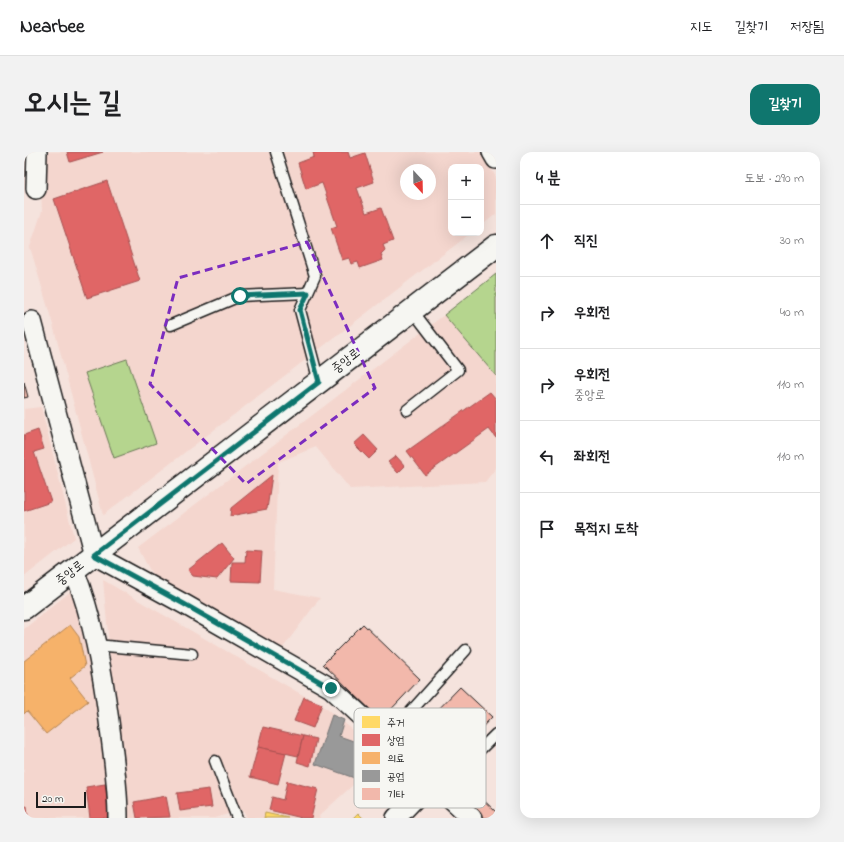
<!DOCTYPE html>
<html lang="ko">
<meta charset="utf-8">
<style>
:root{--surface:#fff;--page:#f2f2f2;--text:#202124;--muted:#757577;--line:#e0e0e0;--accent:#0f766e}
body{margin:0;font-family:"Indie Flower","Poor Story",sans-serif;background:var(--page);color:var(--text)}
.controls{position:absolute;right:12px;top:12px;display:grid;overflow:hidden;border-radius:8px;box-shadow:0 4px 16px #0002}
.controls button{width:36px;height:36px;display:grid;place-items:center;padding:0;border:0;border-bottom:1px solid var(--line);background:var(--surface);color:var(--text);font:20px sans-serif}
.compass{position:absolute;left:376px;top:12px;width:36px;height:36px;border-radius:50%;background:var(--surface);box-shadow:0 4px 16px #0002;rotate:158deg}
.scale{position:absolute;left:12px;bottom:10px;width:50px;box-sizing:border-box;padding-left:4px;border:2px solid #1c1c1c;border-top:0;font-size:11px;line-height:14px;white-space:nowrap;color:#1c1c1c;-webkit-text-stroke:3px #f6f6f2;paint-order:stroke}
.stop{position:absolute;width:12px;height:12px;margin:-9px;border:3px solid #0f766e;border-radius:50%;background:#fff}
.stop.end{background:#0f766e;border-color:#fff;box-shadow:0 1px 4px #0008}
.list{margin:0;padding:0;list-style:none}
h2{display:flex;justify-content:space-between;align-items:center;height:52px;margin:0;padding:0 16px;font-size:17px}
h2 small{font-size:13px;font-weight:400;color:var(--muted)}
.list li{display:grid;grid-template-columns:26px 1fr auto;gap:12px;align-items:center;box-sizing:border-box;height:72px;padding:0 16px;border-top:1px solid var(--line)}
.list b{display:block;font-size:15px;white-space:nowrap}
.list p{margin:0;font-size:13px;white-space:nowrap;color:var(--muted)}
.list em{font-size:13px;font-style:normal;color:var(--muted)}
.icon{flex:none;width:22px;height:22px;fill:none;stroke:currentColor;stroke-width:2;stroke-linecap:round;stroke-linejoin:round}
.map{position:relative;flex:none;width:472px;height:666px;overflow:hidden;border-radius:12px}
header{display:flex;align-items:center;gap:24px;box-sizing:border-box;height:56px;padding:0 20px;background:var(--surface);border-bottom:1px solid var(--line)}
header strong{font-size:19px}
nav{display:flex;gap:22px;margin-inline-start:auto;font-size:14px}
.intro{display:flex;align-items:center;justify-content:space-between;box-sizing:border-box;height:96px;padding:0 24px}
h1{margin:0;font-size:28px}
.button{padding:10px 18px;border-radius:12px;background:var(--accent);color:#fff;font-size:14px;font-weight:700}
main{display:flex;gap:24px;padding:0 24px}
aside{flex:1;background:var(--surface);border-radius:12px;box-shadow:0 4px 16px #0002}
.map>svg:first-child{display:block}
</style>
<header>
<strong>Nearbee</strong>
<nav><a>지도</a><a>길찾기</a><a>저장됨</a></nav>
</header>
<div class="intro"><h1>오시는 길</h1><a class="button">길찾기</a></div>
<main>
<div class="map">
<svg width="472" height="666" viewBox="0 0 472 666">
<rect width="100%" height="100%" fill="#f5e3dd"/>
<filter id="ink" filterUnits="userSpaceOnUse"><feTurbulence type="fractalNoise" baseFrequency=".025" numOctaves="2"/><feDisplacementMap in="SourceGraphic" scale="8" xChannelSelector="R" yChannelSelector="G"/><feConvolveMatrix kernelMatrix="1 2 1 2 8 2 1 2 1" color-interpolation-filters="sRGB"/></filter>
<g filter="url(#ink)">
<!-- built -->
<g fill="#f4d6ce" fill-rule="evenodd">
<path d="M15,0H457L472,25V62L457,74V15H427V81H447L79,363L29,173L6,95L18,59ZM382,18H406V42H382Z"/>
<path d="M420,163L472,224V316L461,330L326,337L292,295L254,310L249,437L296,446L258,497L130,426L114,396Z"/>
<path d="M17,255L50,386L0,425V257Z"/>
<path d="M79,428L303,557L382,621L381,633L363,656L329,633L295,664L296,666H223L219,658L190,666H0V477L52,435L92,568Z"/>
</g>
<!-- green -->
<g fill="#b5d58e" stroke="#687855">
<path d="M472,122V224L420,163Z"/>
<path d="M103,207L132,291L90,306L61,221Z"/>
</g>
<!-- homes -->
<g fill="#ffd966" stroke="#bba050">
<path d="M241,661L264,666H240Z"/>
<path d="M334,661L339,666H329Z"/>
</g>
<!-- shops -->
<g fill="#e06666" stroke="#a55050">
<path d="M43,0H79L46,10Z"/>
<path d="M289,0H324L326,6L341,1L350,30L333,36L342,61L357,56L369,89L359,93L361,98L357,102L359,108L336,116L334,110L327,112L325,106L318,108L307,76L313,74L298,31L282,37L274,11L290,5Z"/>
<path d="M83,29L116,129L63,146L30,47Z"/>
<path d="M466,240L472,247V286L465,277L401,323L383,299Z"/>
<path d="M14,278L20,297L10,300L27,350L0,359V283Z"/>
<path d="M340,283L354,298L345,307L330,292Z"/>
<path d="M372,304L381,314L374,321L364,310Z"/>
<path d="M248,323L243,357L206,364L207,356Z"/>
<path d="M198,391L210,406L193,427L169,424L164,418Z"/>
<path d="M222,398L238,399L236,430L207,429L208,410H221Z"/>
<path d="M280,545L298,552L289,576L270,569Z"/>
<path d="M239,575L279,584L274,604L234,595Z"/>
<path d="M279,584L292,587L286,614L273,610Z"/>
<path d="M234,595L262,601L254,632L226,625Z"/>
<path d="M263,629L294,637L287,666H278L245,658L248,645L259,648Z"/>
<path d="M81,632L86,666H66L62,635Z"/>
<path d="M185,637L188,655L156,659L153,641Z"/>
<path d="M142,644L146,665L113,666L110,650Z"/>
<path d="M3,654L4,666H0V655Z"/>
</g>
<!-- health -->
<path fill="#f6b26b" stroke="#b58553" d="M46,473L55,485L61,514L46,526L64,549L22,582L3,559L0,562V509Z"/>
<!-- industry -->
<path fill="#999" stroke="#747474" d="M308,563L320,568L315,584L338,592L335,602L344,605L336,628L291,612Z"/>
<!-- building -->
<g fill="#f2b8ab" stroke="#1c1c1c">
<path d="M0,230L4,245L0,246Z"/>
<path d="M339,472L396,527L357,568L299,512Z"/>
<path d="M436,535L468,565L438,596L406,566Z"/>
<path d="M450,639L472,660L468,666H457L440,650Z"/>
</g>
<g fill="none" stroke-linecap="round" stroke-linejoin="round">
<defs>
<g id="lane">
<path d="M252,0L291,124L276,158L295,230"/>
<path d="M147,173L216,144L284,141"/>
<path d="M383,258L434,218L388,158"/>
<path d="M72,493L168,502"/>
<path d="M362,587L442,498"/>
<path d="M191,609L213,666"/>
<path d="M416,637L472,582"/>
</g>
<g id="street">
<path d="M468,0L472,7"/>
<path d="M12,37L13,0"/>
<path d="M8,169L70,403L160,452L307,536L448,666"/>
<path d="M50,418C69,466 78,517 85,569C89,602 94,633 94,666"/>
<path d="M372,666L408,629"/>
</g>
<path id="secondary" d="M0,456L472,94"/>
</defs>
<!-- lane casing -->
<use href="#lane" stroke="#1c1c1c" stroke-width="13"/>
<!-- street casing -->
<use href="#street" stroke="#1c1c1c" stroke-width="22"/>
<!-- secondary casing -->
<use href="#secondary" stroke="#1c1c1c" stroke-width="25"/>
<!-- lane -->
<use href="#lane" stroke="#f6f6f2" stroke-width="10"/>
<!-- street -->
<use href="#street" stroke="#f6f6f2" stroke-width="19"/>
<!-- secondary -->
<use href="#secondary" stroke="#f6f6f2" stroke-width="22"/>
</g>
</g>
<g fill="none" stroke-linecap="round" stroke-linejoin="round" filter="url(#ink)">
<!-- route -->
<path stroke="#0f766e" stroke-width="5" d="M216,144L284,141L276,158L295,230L70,403L160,452L307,536"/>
</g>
<!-- marked area -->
<path fill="none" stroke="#7b2cbf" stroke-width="3" stroke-dasharray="8 5" stroke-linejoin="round" d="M283,90L351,236L222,332L126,232L154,126Z"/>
<g text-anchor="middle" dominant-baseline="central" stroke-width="4" stroke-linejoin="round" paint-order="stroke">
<!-- street labels -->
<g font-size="13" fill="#1c1c1c" stroke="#f6f6f2">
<text transform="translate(322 209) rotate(-38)">중앙로</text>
<text transform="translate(46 421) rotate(-38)">중앙로</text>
</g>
</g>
<!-- legend -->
<rect x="330" y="556" width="132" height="100" rx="6" fill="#f6f6f2" stroke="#b5b5b2" stroke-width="1"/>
<rect x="338" y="564" width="18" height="12" fill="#ffd966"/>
<rect x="338" y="582" width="18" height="12" fill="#e06666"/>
<rect x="338" y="600" width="18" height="12" fill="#f6b26b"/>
<rect x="338" y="618" width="18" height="12" fill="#999"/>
<rect x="338" y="636" width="18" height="12" fill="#f2b8ab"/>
<g font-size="11" fill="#1c1c1c">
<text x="363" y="574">주거</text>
<text x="363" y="592">상업</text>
<text x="363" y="610">의료</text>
<text x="363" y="628">공업</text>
<text x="363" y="646">기타</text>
</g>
</svg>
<div class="controls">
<button>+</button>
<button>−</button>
</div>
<svg class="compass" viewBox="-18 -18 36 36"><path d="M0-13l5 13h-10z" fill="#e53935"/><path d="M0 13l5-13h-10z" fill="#757577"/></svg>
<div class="scale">20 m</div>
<div class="stop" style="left:216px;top:144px"></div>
<div class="stop end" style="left:307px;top:536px"></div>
</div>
<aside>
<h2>4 분<small>도보 · 290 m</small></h2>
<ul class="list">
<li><svg class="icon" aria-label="ahead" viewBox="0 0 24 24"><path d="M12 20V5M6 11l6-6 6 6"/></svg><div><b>직진</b></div><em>30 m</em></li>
<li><svg class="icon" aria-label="right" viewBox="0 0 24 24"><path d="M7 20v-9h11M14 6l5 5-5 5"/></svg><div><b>우회전</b></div><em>40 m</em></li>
<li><svg class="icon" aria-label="right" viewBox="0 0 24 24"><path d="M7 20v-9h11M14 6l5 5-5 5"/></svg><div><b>우회전</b><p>중앙로</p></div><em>110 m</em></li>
<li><svg class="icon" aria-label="left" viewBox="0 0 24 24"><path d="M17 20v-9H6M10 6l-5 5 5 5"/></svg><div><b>좌회전</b></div><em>110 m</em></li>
<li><svg class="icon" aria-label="arrive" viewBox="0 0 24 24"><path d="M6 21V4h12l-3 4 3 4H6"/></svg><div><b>목적지 도착</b></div></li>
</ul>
</aside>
</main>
